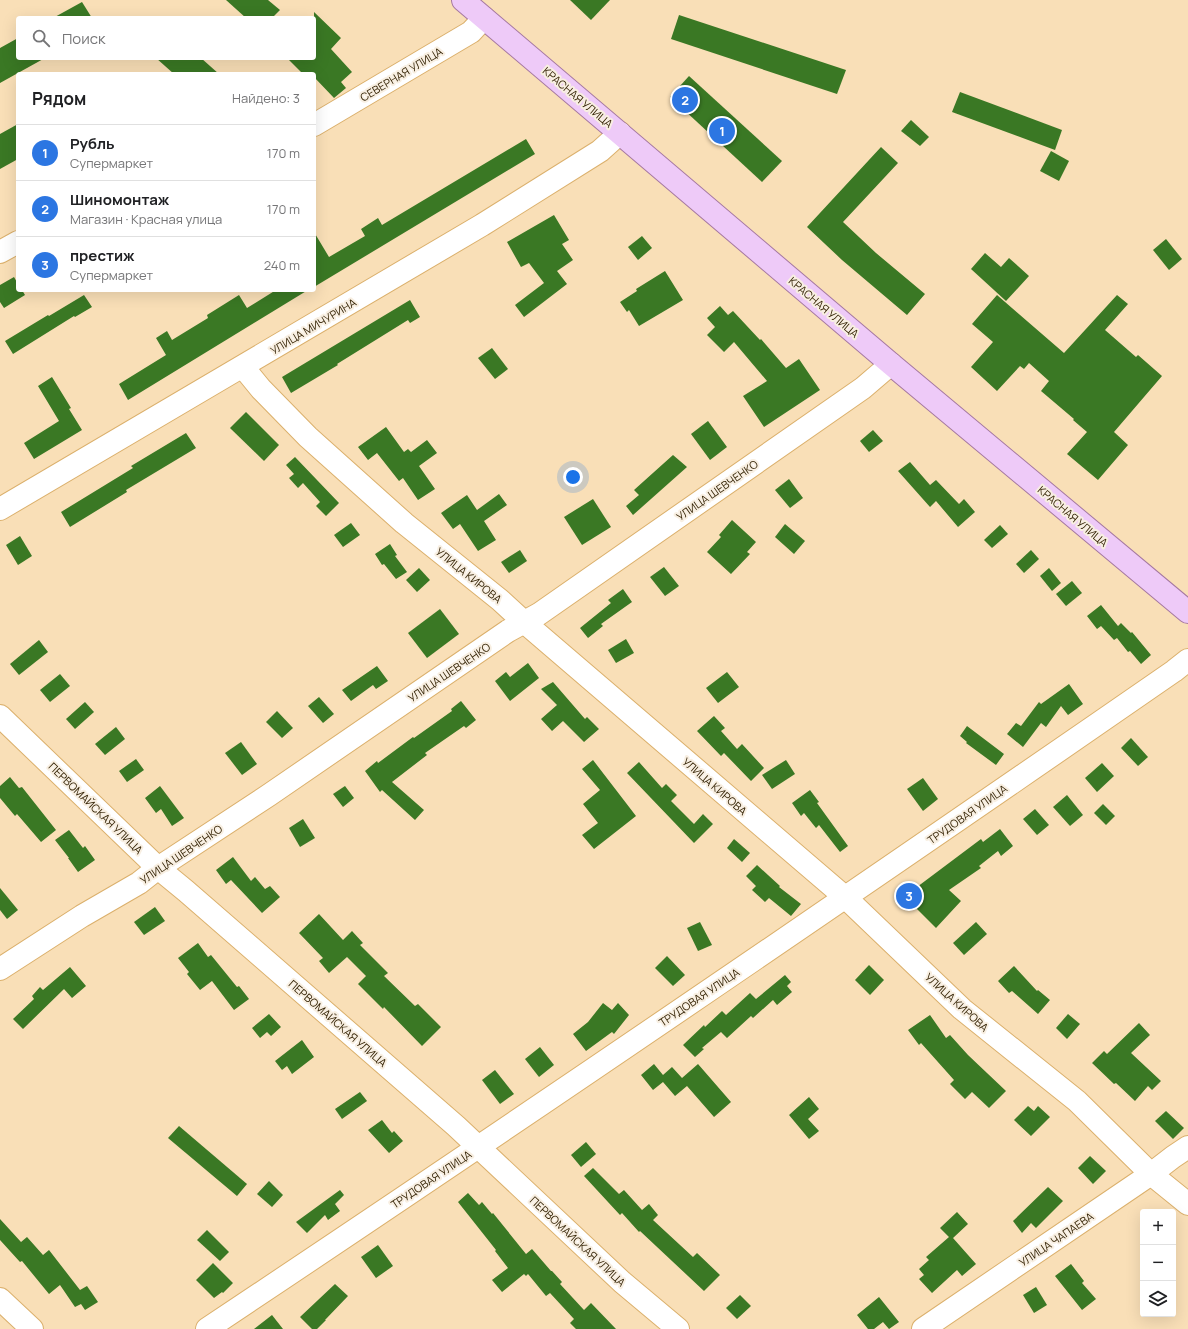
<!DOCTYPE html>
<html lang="ru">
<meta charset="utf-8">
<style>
:root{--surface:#fff;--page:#f6f6f6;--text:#202124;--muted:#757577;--line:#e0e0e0;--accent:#2c76e2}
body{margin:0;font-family:Manrope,sans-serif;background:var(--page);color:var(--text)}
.controls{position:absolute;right:12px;bottom:12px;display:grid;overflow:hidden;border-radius:4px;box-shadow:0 4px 16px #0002}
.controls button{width:36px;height:36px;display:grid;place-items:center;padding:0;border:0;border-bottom:1px solid var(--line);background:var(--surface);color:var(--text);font:20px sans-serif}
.you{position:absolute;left:573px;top:477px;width:14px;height:14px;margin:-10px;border:3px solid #fff;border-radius:50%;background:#1a73e8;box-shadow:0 0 0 6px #1a73e833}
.badge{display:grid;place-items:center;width:26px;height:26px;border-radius:50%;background:var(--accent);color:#fff;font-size:13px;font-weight:700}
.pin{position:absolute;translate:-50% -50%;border:2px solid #fff;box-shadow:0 1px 4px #0006}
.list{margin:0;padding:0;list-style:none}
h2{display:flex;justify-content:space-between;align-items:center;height:52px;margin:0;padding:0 16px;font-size:17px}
h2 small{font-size:13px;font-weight:400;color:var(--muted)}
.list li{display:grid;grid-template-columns:26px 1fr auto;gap:12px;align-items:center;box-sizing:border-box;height:56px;padding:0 16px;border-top:1px solid var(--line)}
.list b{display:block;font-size:15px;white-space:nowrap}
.list p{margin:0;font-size:13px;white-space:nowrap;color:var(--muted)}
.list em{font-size:13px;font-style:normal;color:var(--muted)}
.icon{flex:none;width:22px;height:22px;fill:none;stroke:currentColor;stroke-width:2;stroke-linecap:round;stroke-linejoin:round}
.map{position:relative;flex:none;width:1188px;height:1329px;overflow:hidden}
.search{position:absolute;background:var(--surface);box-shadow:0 4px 16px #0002;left:16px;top:16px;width:300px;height:44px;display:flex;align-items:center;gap:10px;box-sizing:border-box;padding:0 14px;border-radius:4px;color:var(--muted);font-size:15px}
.panel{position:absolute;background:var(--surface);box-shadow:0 4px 16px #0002;left:16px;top:72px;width:300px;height:220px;border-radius:4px}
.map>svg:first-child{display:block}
</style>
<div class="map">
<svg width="1188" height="1329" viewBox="0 0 1188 1329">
<rect width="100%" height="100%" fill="#f9dfb7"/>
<!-- building -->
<g fill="#3a7824">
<path d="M226,0H268L280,10L272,18H246Z"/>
<path d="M570,0H610L591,20Z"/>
<path d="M82,2L92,18H53Z"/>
<path d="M314,12L341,38L331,49L352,72L341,82L346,88L334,98L314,77V74H303L287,58H314Z"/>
<path d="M679,15L846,70L837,94L671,39Z"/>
<path d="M18,38V58H45L0,83V48Z"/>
<path d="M156,58H201L219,74H174Z"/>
<path d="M689,76L782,161L762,182L670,97Z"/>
<path d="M960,92L1062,130L1055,150L952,112Z"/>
<path d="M911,120L929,137L920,146L901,131Z"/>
<path d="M18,124V159L0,169V134Z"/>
<path d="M526,139L535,154L314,287V232L329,257L365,236L361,229L378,218L382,225Z"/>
<path d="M881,147L898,163L843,222L876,253L925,294L907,315L842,260L807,227Z"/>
<path d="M1051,151L1069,161L1059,181L1040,171Z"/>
<path d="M554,215L569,240L562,244L573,260L557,271L567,284L524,317L515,305L544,283L529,263L521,267L507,242Z"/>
<path d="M642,236L652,248L638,260L628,247Z"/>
<path d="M1166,239L1182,259L1169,270L1153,250Z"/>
<path d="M985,253L1001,267L1009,258L1029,276L1006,301L971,269Z"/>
<path d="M665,271L683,300L639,326L629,310L627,312L620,302L637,291L636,289Z"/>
<path d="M14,277L18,284V290H22L25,295L4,308L0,302V285Z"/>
<path d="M276,290H308L128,400L119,384L166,355L156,338L167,331L172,340L208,318L207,315L239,295L247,308Z"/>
<path d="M84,295L92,307L75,317L74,316L13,354L5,341L48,315L49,316Z"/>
<path d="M997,295L1064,353L1117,295L1128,304L1105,330L1136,357L1138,355L1162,376L1114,432L1128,445L1098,480L1067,454L1087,432L1073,420L1074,419L1041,391L1049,381L1029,363L1024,369L1020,366L997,391L971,367L993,342L972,324Z"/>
<path d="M410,300L420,317L410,323L408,320L337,364L338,365L291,393L282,377Z"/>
<path d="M720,306L728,315L733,311L760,340L761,339L786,368L799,359L820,390L764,427L743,396L767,381L734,342L724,352L707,335L715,327L707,318Z"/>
<path d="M492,348L508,369L495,379L478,358Z"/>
<path d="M52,377L71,408L69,409L82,430L34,459L24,443L59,421L38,386Z"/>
<path d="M246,412L279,445L264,461L230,428Z"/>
<path d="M708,421L727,447L710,460L691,434Z"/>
<path d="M386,427L404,452L408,449L411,452L427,440L437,453L419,466L435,489L418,500L403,478L399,481L377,453L368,460L358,447Z"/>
<path d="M873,430L883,441L869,452L860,441Z"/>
<path d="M186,433L196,448L126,490L127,492L70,527L61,512L133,468L131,466Z"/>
<path d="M673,455L687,467L633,515L626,506L639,495L634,490Z"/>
<path d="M295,457L339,503L326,516L316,506L320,502L303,483L298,488L289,478L294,474L286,465Z"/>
<path d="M910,462L930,485L936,480L959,504L964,499L975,512L958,527L936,501L930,507L898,471Z"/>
<path d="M789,479L803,498L790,508L775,490Z"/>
<path d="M499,494L507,505L484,521L496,540L478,551L460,524L453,529L441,513L467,495L477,510Z"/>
<path d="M593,499L611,527L582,545L564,517Z"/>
<path d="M732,520L756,542L747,552L750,554L731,574L707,552L721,537L719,535Z"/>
<path d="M351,523L360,535L343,547L334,535Z"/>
<path d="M785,524L805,541L794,554L775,537Z"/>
<path d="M1000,525L1008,534L992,548L984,540Z"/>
<path d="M20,536L32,556L18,565L6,545Z"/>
<path d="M390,544L397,555L395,556L407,572L396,579L384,564L382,565L375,554Z"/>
<path d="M520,550L527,561L509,573L501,562Z"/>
<path d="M1031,550L1039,559L1024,573L1016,564Z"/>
<path d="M664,567L679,586L665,596L650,577Z"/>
<path d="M419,568L430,580L417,592L406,580Z"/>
<path d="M1049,568L1061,583L1052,591L1040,576Z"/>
<path d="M1072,581L1082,593L1066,606L1056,594Z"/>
<path d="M623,589L632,602L601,624L603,626L588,638L580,628L611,603L608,600Z"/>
<path d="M1101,605L1118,626L1121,623L1131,633L1132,632L1151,655L1141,664L1130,651L1128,652L1117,638L1114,640L1101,626L1097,629L1087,616Z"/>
<path d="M440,609L459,634L427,658L408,633Z"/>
<path d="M626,639L634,653L616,663L608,650Z"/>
<path d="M39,640L48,652L19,675L10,664Z"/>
<path d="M528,663L539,678L510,701L495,681L506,672L510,677Z"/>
<path d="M377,666L388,681L376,689L373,685L351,701L342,690Z"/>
<path d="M727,672L739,687L718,703L706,688Z"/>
<path d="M60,674L70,686L50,702L40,690Z"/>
<path d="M553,682L585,719L587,717L599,729L584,742L563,721L552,731L541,719L557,705L541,689Z"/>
<path d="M1069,684L1083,704L1068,715L1061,706L1046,727L1041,723L1023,747L1007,734L1016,723L1021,726L1039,702L1041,704Z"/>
<path d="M319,697L334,714L323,723L308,706Z"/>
<path d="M461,701L476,720L466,728L464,726L425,753L427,755L392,782L424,810L415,820L382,790L380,792L365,771L377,761L378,763L413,737L414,738L452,711L451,709Z"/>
<path d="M85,702L94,712L75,729L66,719Z"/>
<path d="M277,711L293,728L282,738L266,722Z"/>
<path d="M714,716L725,728L721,731L737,749L742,744L764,768L751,781L724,753L721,756L697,731Z"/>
<path d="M967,726L1004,754L996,765L966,743L967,742L960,736Z"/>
<path d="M116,727L125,739L105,755L95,744Z"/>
<path d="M1131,738L1148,757L1138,766L1121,748Z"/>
<path d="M241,742L257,764L242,775L225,753Z"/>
<path d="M136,759L144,770L127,782L119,771Z"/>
<path d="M593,760L636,816L594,849L582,835L598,823L583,804L600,790L582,769Z"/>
<path d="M786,760L795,774L772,789L762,775Z"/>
<path d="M639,762L662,788L666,784L677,795L671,801L694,824L703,814L713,824L694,843L627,773Z"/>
<path d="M1102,763L1114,776L1097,792L1085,778Z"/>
<path d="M10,777L19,788L22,787L56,830L41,842L17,814L15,816L0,798V786Z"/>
<path d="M923,778L938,799L923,811L907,789Z"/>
<path d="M160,786L184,818L172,826L161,809L156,813L145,798Z"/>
<path d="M345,786L354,798L343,807L333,794Z"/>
<path d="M810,790L819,802L817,803L848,846L840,852L819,825L816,828L804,813L801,816L792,803Z"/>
<path d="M1067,795L1083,815L1070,826L1053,807Z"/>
<path d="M1103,804L1115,816L1106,825L1094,813Z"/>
<path d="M1035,809L1049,825L1037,835L1023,819Z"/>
<path d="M303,819L315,838L300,847L289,828Z"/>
<path d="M1000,829L1013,846L1001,856L998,851L979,866L981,868L949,890L961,901L936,928L912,904L908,907L898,896L914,883L917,887L981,839L983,842Z"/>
<path d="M69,830L83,848L85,846L95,860L78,872L68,858H69L55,840Z"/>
<path d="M734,839L750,853L742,862L727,848Z"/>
<path d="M233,857L251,881L255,877L265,889L270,886L280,897L262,913L231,880L226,884L216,870Z"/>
<path d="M757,865L780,886L779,887L801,904L791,916L769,898L765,902L752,890L756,886L746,876Z"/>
<path d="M0,888L18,910L7,919L0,910Z"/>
<path d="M155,907L165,921L144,935L134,922Z"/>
<path d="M319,914L343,940L352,931L363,943L360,945L388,973L384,976L415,1006L418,1004L441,1027L422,1046L384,1007L383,1009L358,984L366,976L347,957L329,973L319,961L323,958L299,933Z"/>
<path d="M700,922L712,945L698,951L687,928Z"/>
<path d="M976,922L987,934L964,955L953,943Z"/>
<path d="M198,943L208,957L211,955L237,987L239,986L249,999L234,1010L212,981L200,990L187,974L189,972L178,958Z"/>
<path d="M667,956L685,975L673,986L655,968Z"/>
<path d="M869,965L884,980L870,995L855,980Z"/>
<path d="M1014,966L1037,991L1038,990L1050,1000L1038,1014L1012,991L1009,993L998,981Z"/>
<path d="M70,967L86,986L72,998L64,989L23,1029L13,1019L34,999L32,996L40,987L43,990Z"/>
<path d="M785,975L791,982L787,986L792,992L777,1005L773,1000L753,1018L751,1016L727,1038L721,1032L702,1048L704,1049L695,1057L683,1045L704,1025L705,1027L722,1011L726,1015L750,993L756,999Z"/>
<path d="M603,1003L612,1010L618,1003L629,1015L614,1034L612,1032L586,1051L573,1034L588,1022Z"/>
<path d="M269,1014L281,1027L271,1036L267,1032L260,1038L252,1028Z"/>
<path d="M1068,1014L1080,1024L1067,1039L1056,1028Z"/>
<path d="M930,1015L946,1038L950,1035L968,1055L1006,1091L989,1108L972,1092L965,1099L950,1084L954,1080L921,1043L919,1045L908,1030Z"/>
<path d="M1139,1023L1150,1035L1131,1053L1161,1081L1152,1090L1148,1086L1135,1101L1116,1083L1114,1084L1092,1063L1104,1051L1107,1054Z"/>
<path d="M302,1040L314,1057L292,1074L287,1066L282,1070L275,1061Z"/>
<path d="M540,1047L554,1065L539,1077L525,1059Z"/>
<path d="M654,1064L663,1075L672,1067L682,1078L698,1064L731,1102L714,1117L687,1086L675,1096L663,1082L653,1090L641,1075Z"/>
<path d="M495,1070L514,1094L500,1104L482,1080Z"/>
<path d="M360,1092L367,1101L342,1119L335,1109Z"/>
<path d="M809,1097L819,1109L808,1119L819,1131L809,1139L789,1115Z"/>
<path d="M1028,1106L1034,1111L1038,1106L1050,1117L1031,1136L1014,1120Z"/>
<path d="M1166,1111L1184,1128L1173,1139L1155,1121Z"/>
<path d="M382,1120L392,1133L394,1131L403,1141L389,1153L368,1130Z"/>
<path d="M179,1126L247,1184L237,1196L168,1138Z"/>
<path d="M586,1142L596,1154L581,1167L571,1155Z"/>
<path d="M1090,1156L1106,1171L1093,1184L1078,1168Z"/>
<path d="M593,1168L619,1194L624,1190L642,1210L649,1204L658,1215L653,1220L693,1257L697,1253L720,1275L704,1291L640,1231L639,1232L622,1213L620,1215L584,1176Z"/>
<path d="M269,1181L283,1195L272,1207L257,1194Z"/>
<path d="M1048,1187L1063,1201L1036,1228L1031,1223L1022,1233L1013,1221Z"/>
<path d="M340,1190L344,1195L335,1204L340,1211L328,1220L325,1215L307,1233L296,1222Z"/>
<path d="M468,1193L479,1205L482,1202L492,1214L493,1213L526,1254L532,1249L551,1271H552L562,1282L560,1284L584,1310L591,1303L616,1329H576L570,1323L574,1319L550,1293L546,1296L528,1274L526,1276L524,1274L502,1292L492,1280L508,1268L495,1251L496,1250L458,1202Z"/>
<path d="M957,1212L968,1224L953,1238L976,1264L962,1276L957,1270L932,1293L919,1279L924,1275L919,1269L929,1260L926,1257L949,1237L940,1228Z"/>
<path d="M0,1219L21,1242L27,1237L43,1255L49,1250L80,1290L87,1286L98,1302L85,1310L81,1304L75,1307L60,1285L49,1294L22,1261L20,1262L0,1240Z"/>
<path d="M207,1230L229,1252L220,1261L197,1240Z"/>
<path d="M378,1245L393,1266L376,1278L361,1257Z"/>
<path d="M213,1263L233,1283L223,1293L222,1292L214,1298L196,1280Z"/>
<path d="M1071,1264L1084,1281L1082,1283L1096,1299L1082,1310L1055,1276Z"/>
<path d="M335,1284L348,1296L325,1320H326L317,1329H312L300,1317Z"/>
<path d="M1036,1287L1047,1305L1034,1313L1023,1295Z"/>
<path d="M740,1295L751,1306L737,1319L726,1308Z"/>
<path d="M879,1297L899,1322L889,1329L883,1322L874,1329H868L857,1315Z"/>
<path d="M272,1315L283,1329H254Z"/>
</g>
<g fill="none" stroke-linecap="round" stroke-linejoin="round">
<defs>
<g id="minor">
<path d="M314,125L471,32L484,18"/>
<path d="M0,252L18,242"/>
<path d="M243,367L261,389L308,437L404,523L500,600L524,622L846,898L962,1009L1077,1101L1151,1174L1188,1204"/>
<path d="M0,509L482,225L600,151L620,133"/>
<path d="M0,716L158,868L186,891L456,1126L622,1282L678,1329"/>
<path d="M0,969L82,916L139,883L158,868L269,795L508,631L539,614L863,388L891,364"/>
<path d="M0,1299L32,1329"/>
<path d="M207,1329C531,1113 853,893 1174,671L1188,660"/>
<path d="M923,1329L1151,1174L1173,1157L1188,1147"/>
</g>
<path id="major" d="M463,0L891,364L1188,612"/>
</defs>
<!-- minor casing -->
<use href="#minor" stroke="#dbb06c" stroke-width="24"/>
<!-- major casing -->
<use href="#major" stroke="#a578a0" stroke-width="24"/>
<!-- minor -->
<use href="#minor" stroke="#fff" stroke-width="22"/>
<!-- major -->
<use href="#major" stroke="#eecaf8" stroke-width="22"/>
</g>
<g text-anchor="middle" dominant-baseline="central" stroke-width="4" stroke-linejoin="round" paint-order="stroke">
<!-- street labels -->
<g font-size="11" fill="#342305" stroke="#f8efe2">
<text transform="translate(401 74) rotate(-31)">СЕВЕРНАЯ УЛИЦА</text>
<text transform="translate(578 97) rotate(40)">КРАСНАЯ УЛИЦА</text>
<text transform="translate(824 307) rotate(40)">КРАСНАЯ УЛИЦА</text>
<text transform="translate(313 326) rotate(-31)">УЛИЦА МИЧУРИНА</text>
<text transform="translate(717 490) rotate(-35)">УЛИЦА ШЕВЧЕНКО</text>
<text transform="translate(1073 516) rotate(40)">КРАСНАЯ УЛИЦА</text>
<text transform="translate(469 575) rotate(39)">УЛИЦА КИРОВА</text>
<text transform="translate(449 672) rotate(-34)">УЛИЦА ШЕВЧЕНКО</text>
<text transform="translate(715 786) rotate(41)">УЛИЦА КИРОВА</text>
<text transform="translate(96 808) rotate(44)">ПЕРВОМАЙСКАЯ УЛИЦА</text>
<text transform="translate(967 814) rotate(-35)">ТРУДОВАЯ УЛИЦА</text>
<text transform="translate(181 854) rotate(-34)">УЛИЦА ШЕВЧЕНКО</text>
<text transform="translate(699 997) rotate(-34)">ТРУДОВАЯ УЛИЦА</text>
<text transform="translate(957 1002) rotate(42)">УЛИЦА КИРОВА</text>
<text transform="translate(338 1023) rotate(41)">ПЕРВОМАЙСКАЯ УЛИЦА</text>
<text transform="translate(431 1179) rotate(-34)">ТРУДОВАЯ УЛИЦА</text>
<text transform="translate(1056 1239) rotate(-34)">УЛИЦА ЧАПАЕВА</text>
<text transform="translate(578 1241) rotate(43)">ПЕРВОМАЙСКАЯ УЛИЦА</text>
</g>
</g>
</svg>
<div class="controls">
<button>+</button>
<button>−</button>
<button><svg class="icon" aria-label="layers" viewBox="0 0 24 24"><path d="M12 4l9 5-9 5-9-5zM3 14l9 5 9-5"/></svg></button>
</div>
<div class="you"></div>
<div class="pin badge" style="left:722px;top:131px">1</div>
<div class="pin badge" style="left:685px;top:100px">2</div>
<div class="pin badge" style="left:909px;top:896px">3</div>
<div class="search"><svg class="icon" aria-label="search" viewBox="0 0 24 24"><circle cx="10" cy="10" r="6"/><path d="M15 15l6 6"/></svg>Поиск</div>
<section class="panel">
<h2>Рядом<small>Найдено: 3</small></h2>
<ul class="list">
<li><span class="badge">1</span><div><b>Рубль</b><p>Супермаркет</p></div><em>170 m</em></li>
<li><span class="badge">2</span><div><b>Шиномонтаж</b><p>Магазин · Красная улица</p></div><em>170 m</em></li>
<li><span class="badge">3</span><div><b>престиж</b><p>Супермаркет</p></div><em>240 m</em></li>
</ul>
</section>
</div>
